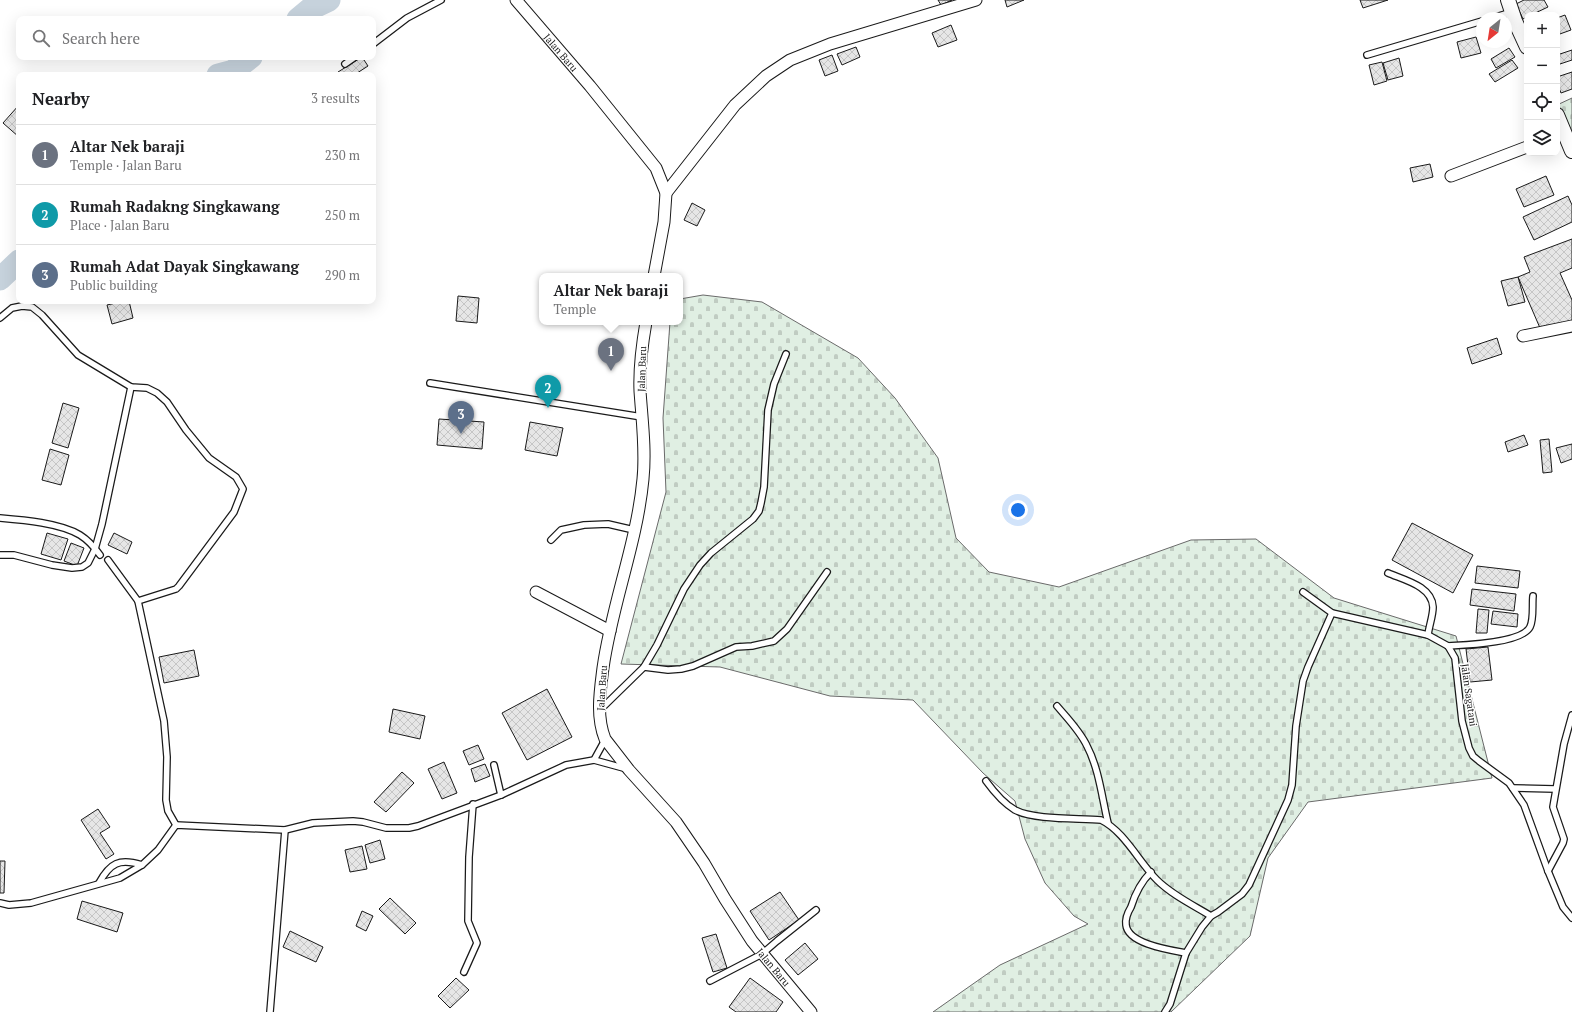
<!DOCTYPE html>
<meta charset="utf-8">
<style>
:root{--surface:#fff;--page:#f6f6f6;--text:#202124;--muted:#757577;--line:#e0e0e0;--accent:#c62828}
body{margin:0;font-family:"PT Serif",serif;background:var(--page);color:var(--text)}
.controls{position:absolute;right:12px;top:12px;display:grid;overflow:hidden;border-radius:8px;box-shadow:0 4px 16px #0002}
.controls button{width:36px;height:36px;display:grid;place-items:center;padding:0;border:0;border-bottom:1px solid var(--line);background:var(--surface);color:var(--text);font:20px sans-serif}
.compass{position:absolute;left:1476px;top:12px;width:36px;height:36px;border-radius:50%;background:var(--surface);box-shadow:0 4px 16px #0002;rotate:210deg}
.you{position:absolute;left:1018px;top:510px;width:14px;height:14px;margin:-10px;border:3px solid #fff;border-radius:50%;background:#1a73e8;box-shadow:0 0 0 6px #1a73e833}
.badge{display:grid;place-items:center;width:26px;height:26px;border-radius:50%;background:var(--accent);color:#fff;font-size:13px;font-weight:700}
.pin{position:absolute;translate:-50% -33px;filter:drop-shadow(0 1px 2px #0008)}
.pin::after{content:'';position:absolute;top:21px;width:14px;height:12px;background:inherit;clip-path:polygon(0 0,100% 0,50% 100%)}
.popup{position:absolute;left:539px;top:273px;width:144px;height:52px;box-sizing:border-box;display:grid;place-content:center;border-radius:8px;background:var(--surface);filter:drop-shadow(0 1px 3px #0005);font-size:13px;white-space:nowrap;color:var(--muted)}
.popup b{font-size:15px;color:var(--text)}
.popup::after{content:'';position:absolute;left:50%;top:100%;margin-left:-8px;border:8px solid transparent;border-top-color:var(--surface)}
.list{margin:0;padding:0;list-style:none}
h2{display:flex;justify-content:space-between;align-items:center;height:52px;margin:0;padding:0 16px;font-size:17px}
h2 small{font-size:13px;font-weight:400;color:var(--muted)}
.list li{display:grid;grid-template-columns:26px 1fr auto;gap:12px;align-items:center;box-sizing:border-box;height:60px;padding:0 16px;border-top:1px solid var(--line)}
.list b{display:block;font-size:15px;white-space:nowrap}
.list p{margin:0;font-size:13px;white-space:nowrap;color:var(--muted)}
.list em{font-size:13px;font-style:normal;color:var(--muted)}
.icon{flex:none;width:22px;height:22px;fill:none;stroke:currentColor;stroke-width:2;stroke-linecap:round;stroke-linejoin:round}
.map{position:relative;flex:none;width:1572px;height:1012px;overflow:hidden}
.search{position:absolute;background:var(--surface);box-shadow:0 4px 16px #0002;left:16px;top:16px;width:360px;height:44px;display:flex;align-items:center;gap:10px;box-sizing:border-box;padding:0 14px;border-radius:8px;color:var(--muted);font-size:15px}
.panel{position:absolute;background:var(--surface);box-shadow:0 4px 16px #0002;left:16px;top:72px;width:360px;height:232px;border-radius:8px}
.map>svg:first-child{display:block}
</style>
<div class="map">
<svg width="1572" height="1012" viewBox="0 0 1572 1012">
<defs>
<pattern id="cemetery-stones" width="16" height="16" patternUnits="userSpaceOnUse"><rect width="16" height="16" fill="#e0efe3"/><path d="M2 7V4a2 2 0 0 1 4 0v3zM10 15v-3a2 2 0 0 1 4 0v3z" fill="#c0ccc2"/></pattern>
<pattern id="building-cross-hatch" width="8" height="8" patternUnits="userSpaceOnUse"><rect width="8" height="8" fill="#e6e6e6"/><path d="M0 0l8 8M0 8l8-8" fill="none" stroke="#c5c5c5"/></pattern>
</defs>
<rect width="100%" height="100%" fill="#fff"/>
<!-- cemetery -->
<g fill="url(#cemetery-stones)" stroke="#6a6a6a">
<path d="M1572,98V136L1557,105Z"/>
<path d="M703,295L762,302L858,358L895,398L938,458L956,538L989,572L1059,587L1191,540L1256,539L1334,598L1456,636L1492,778L1308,802L1268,858L1250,936L1171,1012H933L1000,965L1088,924L1074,916L1045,883L1025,839L1015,801L983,773L913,700L830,696L720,667L621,664L666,492L663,418L670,322H680V299Z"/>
</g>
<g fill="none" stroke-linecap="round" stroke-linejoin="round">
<!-- river -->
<g stroke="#c6d2dc" stroke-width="23">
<path d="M298,19L310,9L329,0"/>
<path d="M218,75L233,71L251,57"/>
<path d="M0,279L19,261"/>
</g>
</g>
<!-- building -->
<g fill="url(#building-cross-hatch)" stroke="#1a1a1a">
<path d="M938,0H952L941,5Z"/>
<path d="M1005,0H1024L1007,7Z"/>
<path d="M1360,0H1388L1363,8Z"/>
<path d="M1524,0H1544L1548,7L1531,15H1527V17L1523,19L1516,4Z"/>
<path d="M1565,15L1571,30L1557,35V18Z"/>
<path d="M951,25L957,40L938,47L932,33Z"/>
<path d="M1476,37L1481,53L1461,58L1457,42Z"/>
<path d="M856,47L860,57L842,65L837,54Z"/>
<path d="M1509,48L1515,57L1496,68L1491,59Z"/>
<path d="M1572,50V60L1557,65V55Z"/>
<path d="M832,55L838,71L825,76L819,60Z"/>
<path d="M362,57L368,66L354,75H340L338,72Z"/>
<path d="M1399,58L1403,76L1388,80L1383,63Z"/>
<path d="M1512,60L1518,68L1495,82L1489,74Z"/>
<path d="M1382,62L1387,81L1374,85L1369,65Z"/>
<path d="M1572,72V89L1561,93L1557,83V77Z"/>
<path d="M19,105V137L3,123Z"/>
<path d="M1430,164L1433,177L1413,182L1410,168Z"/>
<path d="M1546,176L1554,195L1524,207L1516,189Z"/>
<path d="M1568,196L1572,205V222L1534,240L1523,217Z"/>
<path d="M692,203L705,210L697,226L684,220Z"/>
<path d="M1572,239V268L1560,273L1572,300V322L1549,330L1547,325L1540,328L1518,277L1530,272L1524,257Z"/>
<path d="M1518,277L1525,302L1508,306L1501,281Z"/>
<path d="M458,296L479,298L477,323L456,321Z"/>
<path d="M124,301H129L133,318L112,324L107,305Z"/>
<path d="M1497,338L1502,354L1472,364L1467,348Z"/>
<path d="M63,403L79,408L68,448L52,443Z"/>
<path d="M439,419L484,422L482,449L437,445Z"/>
<path d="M530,422L563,428L557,456L525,450Z"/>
<path d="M1524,435L1528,445L1508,452L1505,442Z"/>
<path d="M1549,439L1552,472L1543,473L1540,440Z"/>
<path d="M1572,444V459L1561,463L1556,448Z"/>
<path d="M50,449L69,455L61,485L42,480Z"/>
<path d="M1412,523L1473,555L1453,593L1392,560Z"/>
<path d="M47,533L68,539L61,560L41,554Z"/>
<path d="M114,533L132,542L127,554L108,545Z"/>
<path d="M71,543L84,548L77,566L64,561Z"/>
<path d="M1477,566L1520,571L1518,588L1475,583Z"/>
<path d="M1472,589L1516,594L1514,611L1470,605Z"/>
<path d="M1478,609L1489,610L1487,633H1476Z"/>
<path d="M1493,611L1518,614L1517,627L1491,624Z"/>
<path d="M1488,647L1492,680L1470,682L1466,649Z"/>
<path d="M194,650L199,676L164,683L159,657Z"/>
<path d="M547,689L572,737L527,760L502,713Z"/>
<path d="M393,709L425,716L420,739L389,732Z"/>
<path d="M478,745L484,759L469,765L463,751Z"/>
<path d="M444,762L457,793L442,799L428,769Z"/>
<path d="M485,764L490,776L475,782L471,769Z"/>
<path d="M402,772L414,783L386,812L374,802Z"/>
<path d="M98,809L110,827L100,833L114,854L106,859L81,820Z"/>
<path d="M380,840L385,859L370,863L365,845Z"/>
<path d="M362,846L367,869L350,872L345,850Z"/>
<path d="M0,861H5L4,893H0Z"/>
<path d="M780,892L799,920L769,940L750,911Z"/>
<path d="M390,898L416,923L405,934L379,909Z"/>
<path d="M82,901L123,913L117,932L77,919Z"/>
<path d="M362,911L373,916L366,931L356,926Z"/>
<path d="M290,931L323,947L316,962L283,947Z"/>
<path d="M716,934L727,968L713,972L702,938Z"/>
<path d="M805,943L818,959L798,975L785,960Z"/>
<path d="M456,978L469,990L450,1008L438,996Z"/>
<path d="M750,978L783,1002L776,1012H736L729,1007Z"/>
</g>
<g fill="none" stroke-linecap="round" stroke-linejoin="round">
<defs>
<g id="service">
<path d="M1492,18L1512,12"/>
<path d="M373,44L407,18L441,0"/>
<path d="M1367,55L1482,21"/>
<path d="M345,64L355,57"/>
<path d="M0,318L12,308L22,306L32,307L42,315L78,355L131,387L147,388L157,393L167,402L186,430L209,458L236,477L243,489L234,512L179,586L176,589L138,601"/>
<path d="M430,383L642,417"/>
<path d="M0,518C24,520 60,523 80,535C88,540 95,548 100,555"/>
<path d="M551,540L561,530L584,525L608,524L634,530"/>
<path d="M0,555H14L52,565L72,568L82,567L88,563L95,549L102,524L131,387"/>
<path d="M108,560L138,601L164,721L167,757L166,800L168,811L176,825"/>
<path d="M1388,573C1404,580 1432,586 1433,607C1433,616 1429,626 1428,635"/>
<path d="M1303,592L1332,613L1428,635L1448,646L1455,658L1462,721L1469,748L1473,756L1479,761L1509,783L1524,805L1548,871L1563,907L1572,918"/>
<path d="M1448,646C1466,645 1522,643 1530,627C1534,619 1532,605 1533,596"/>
<path d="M644,667L668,670L681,669L693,666L736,647L752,646L774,641L787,629L827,572"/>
<path d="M1057,706C1068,719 1080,731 1087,746C1099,769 1102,798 1108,823"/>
<path d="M601,709L644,667L657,645L684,589L700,565L711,553L753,519L759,511L761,503L764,487L768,410L774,384L786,354"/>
<path d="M594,760L627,769"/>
<path d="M494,765L501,795"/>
<path d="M986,781C994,792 1003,803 1015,810C1034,820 1078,818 1101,820C1124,831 1139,862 1157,880C1172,895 1193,905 1211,916"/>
<path d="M1513,788L1555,789"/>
<path d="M1548,871L1563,843L1564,839L1553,807L1564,744L1572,715"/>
<path d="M1151,872C1141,882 1135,894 1131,907C1128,912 1125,918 1126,925C1128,944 1170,950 1186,953"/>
<path d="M99,883C110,863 119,858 142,865"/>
<path d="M0,903L9,905L31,903L120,878L142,865L158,850L176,825L285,830L313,823L353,821L363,822L386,828H409L418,826L501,795L566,765L594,760L605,740"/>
<path d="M464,972L477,943L468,921L469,857L473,804"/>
<path d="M710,981L762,954L777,941L816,910"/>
<path d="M270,1012L285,830"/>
<path d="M1165,1012L1170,1004L1186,953L1202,927L1211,916L1218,912L1242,894L1249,885L1288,800L1292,785L1296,726L1303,681L1308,667L1332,613"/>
</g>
<g id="minor">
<path id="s1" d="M516,0L590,86L656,168L666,193L664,222L654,276"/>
<path d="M1451,176L1527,147"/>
<path d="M666,193L735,105L766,76L790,60L830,44L976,0"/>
<path id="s2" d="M646,322C642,345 639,368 640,391C642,420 646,450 643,479C637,543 612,604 603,668C600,692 596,716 605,739L629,770L676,822L704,863L725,899L752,941L811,1012"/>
<path d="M1523,336L1572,326"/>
<path d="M536,592L610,631"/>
</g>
<g id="tertiary">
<path d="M1508,0L1515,21L1527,47"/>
<path d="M1557,115L1572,151"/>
</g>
</defs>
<!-- service casing -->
<use href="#service" stroke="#1a1a1a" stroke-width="8"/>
<!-- minor casing -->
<use href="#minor" stroke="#1a1a1a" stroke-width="13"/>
<!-- tertiary casing -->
<use href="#tertiary" stroke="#1a1a1a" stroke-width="16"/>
<!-- service -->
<use href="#service" stroke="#fff" stroke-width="5.5"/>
<!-- minor -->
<use href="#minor" stroke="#fff" stroke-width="11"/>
<!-- tertiary -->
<use href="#tertiary" stroke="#fff" stroke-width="14"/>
</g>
<g text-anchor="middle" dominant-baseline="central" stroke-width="3" stroke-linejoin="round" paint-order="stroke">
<!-- street labels -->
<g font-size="10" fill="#1a1a1a" stroke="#fff">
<text stroke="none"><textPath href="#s1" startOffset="69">Jalan Baru</textPath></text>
<text transform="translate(642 369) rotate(-88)">Jalan Baru</text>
<text transform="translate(602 688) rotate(-86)">Jalan Baru</text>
<text transform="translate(1469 695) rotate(82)">Jalan Sagatani</text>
<text stroke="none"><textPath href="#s2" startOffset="707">Jalan Baru</textPath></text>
</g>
</g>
</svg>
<div class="controls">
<button>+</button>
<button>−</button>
<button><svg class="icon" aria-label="locate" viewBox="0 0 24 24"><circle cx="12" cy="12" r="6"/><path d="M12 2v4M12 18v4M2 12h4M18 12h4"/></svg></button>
<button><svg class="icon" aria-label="layers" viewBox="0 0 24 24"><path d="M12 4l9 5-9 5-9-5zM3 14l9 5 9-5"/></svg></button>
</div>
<svg class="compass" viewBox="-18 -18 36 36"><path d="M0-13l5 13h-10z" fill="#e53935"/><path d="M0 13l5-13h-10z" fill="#757577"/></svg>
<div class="you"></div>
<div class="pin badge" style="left:611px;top:371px;background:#6b7280">1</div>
<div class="popup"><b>Altar Nek baraji</b>Temple</div>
<div class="pin badge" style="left:548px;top:408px;background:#0f9aa8">2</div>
<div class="pin badge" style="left:461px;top:434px;background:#5c6f8a">3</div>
<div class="search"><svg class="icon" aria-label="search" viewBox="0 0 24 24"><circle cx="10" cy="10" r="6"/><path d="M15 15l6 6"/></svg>Search here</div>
<section class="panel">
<h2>Nearby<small>3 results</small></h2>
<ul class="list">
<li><span class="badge" style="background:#6b7280">1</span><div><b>Altar Nek baraji</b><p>Temple · Jalan Baru</p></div><em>230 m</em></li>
<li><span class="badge" style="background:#0f9aa8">2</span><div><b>Rumah Radakng Singkawang</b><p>Place · Jalan Baru</p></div><em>250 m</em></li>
<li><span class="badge" style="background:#5c6f8a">3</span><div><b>Rumah Adat Dayak Singkawang</b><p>Public building</p></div><em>290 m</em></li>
</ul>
</section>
</div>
